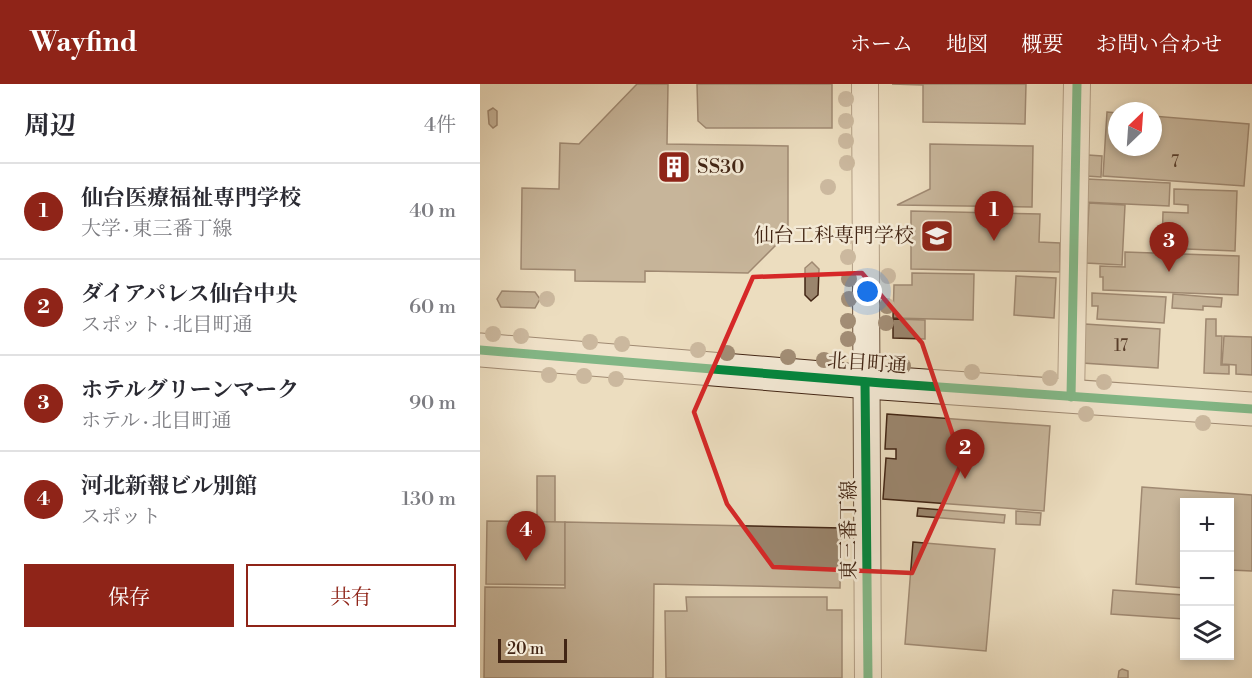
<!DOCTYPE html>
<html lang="ja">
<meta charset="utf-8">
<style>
:root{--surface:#fff;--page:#f7f7f7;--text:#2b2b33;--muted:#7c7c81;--line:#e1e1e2;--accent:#8f2418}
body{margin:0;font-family:"Libre Bodoni","Noto Serif JP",serif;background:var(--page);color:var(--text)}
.controls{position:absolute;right:18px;bottom:18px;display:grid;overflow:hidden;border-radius:0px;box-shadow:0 3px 9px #0003}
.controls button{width:54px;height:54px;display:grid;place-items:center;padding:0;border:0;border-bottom:2px solid var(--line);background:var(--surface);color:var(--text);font:30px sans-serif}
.compass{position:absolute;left:628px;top:18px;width:54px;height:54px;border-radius:50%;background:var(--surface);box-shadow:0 3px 9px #0003;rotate:25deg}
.scale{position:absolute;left:18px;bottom:15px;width:69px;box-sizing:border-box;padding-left:6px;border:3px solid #422514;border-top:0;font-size:16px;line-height:21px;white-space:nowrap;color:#422514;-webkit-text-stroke:4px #f3e9d5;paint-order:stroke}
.you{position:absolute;left:388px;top:208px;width:21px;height:21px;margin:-15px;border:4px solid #fff;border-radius:50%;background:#1a73e8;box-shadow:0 0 0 9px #1a73e833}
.badge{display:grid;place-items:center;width:39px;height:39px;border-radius:50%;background:var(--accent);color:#fff;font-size:20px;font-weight:700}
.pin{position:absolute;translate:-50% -50px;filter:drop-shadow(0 2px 3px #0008)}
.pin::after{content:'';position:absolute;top:32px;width:21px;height:18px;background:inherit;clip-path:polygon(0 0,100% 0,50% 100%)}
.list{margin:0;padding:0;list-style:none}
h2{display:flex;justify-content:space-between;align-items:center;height:78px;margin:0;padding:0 24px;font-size:26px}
h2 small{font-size:20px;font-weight:400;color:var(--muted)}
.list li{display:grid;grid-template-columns:39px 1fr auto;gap:18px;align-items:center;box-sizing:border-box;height:96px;padding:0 24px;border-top:2px solid var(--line)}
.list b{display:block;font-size:22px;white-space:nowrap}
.list p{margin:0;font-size:20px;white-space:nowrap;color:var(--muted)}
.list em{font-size:20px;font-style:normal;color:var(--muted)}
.actions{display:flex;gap:12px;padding:18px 24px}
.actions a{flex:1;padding:14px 0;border:2px solid var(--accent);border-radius:0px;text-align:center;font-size:21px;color:var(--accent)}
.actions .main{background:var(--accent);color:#fff}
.icon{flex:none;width:33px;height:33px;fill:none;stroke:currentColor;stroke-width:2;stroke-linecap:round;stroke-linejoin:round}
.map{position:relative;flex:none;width:772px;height:594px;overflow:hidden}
header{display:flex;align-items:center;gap:36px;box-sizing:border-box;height:84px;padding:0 30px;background:var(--accent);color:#fff}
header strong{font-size:28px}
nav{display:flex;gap:33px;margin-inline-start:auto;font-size:21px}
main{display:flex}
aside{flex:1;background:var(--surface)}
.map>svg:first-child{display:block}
</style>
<header>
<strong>Wayfind</strong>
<nav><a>ホーム</a><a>地図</a><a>概要</a><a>お問い合わせ</a></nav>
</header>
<main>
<aside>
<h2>周辺<small>4件</small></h2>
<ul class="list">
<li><span class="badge">1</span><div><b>仙台医療福祉専門学校</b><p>大学 · 東三番丁線</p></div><em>40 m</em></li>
<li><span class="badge">2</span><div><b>ダイアパレス仙台中央</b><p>スポット · 北目町通</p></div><em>60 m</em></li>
<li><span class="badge">3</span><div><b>ホテルグリーンマーク</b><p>ホテル · 北目町通</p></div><em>90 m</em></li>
<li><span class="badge">4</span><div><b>河北新報ビル別館</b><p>スポット</p></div><em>130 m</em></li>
</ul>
<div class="actions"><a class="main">保存</a><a>共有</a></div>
</aside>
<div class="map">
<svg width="772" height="594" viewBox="0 0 772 594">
<rect width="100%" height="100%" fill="#ecddbf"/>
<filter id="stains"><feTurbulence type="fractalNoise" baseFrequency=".00333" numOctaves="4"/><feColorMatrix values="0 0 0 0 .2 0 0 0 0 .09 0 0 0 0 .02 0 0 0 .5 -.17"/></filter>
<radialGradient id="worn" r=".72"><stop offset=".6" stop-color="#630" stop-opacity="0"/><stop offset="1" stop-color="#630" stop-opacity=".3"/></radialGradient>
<!-- building -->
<g fill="#9a856d" stroke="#422514" stroke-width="1.5">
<path d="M157,0H188L187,60L308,62V149L268,189L165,187V198L95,197V186L41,185L42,104L79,105L80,59L99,60Z"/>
<path d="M217,0H352V44H226L218,37Z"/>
<path d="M412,0H546L545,40L443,38V1Z"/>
<path d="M13,24L17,27V41L13,44L9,40L8,27Z"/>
<path d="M627,28L637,29V63H673V32L769,40L764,102L623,92Z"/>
<path d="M450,60L553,62L552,123L417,121L450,105Z"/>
<path d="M608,71L622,72L621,93L606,92Z"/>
<path d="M607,95L690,99L689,122L603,118Z"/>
<path d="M694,105L757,107L755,167L682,164L683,128L708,129V121L694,120Z"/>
<path d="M609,119L645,121L642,181L606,179Z"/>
<path d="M431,127L560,130L559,158L580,159V188L431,185Z"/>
<path d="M645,168L759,172L758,211L623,206V193H620V182L645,183Z"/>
<path d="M332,178L339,185L338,211L331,217L325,211V184Z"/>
<path d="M432,189L494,190L493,236L413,234L414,201H432Z"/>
<path d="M536,192L576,194L574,234L534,231Z"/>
<path d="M22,207L55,208L60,215L55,224L21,223L17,215Z"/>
<path d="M612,209L686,213L684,239L617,235L618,222H612Z"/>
<path d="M693,210L742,214L741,223L723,222V226L692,224Z"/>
<path d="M413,235L445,236V255L413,254Z"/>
<path d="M726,235H736V252H742L741,281H749V290L724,289Z"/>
<path d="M605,240L680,245L678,284L602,279Z"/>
<path d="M744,252L772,253V291L756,290V281L742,280Z"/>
<path d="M407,330L570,342L564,427L403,415L406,374L416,375V365H405Z"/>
<rect x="57" y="392" width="18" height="46"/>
<path d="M662,403L772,411V487L750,486V418H704V504L656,500Z"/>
<path d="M438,424L525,431L524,439L437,432Z"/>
<path d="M536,427L561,429L560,441L536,440Z"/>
<path d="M7,437L85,438V501L6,500Z"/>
<path d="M85,438L361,444L360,504L174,500L173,594H4L5,503L85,504Z"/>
<path d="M433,458L515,465L506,567L425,560Z"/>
<path d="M633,506L704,511V535L631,530Z"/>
<path d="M206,513H347V526H362V594H186L185,527H207Z"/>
<path d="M642,585L648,587V594H638L639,587Z"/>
</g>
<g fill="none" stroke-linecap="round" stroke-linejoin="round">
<defs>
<g id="street">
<path d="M385,0L388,594"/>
<path d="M591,313L597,0"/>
</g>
<path id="secondary" d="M0,266L402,299L772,325"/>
</defs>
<!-- street casing -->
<use href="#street" stroke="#6c533f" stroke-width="28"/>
<!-- secondary casing -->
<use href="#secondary" stroke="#422514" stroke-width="35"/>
<!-- street -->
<use href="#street" stroke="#f3e9d5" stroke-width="26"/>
<!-- secondary -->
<use href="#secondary" stroke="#f3e9d5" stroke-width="33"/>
<defs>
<g id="cycleway">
<path d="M0,266L402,299L772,325"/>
<path d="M385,298L388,594"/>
<path d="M591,313L597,0"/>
</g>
</defs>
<!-- cycleway casing -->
<use href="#cycleway" stroke="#f3e9d5" stroke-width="13"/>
<!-- cycleway -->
<use href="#cycleway" stroke="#00873e" stroke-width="9"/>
</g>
<!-- trees -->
<g fill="#a28d75">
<circle cx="366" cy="15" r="8"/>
<circle cx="366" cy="37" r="8"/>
<circle cx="366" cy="57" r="8"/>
<circle cx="367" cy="79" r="8"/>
<circle cx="348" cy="103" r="8"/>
<circle cx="369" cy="152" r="8"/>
<circle cx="368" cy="173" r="8"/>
<circle cx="408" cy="192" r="8"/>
<circle cx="369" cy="195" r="8"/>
<circle cx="67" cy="215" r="8"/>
<circle cx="369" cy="215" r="8"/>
<circle cx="407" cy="222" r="8"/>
<circle cx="368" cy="237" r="8"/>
<circle cx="406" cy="239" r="8"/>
<circle cx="13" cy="250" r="8"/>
<circle cx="41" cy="252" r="8"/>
<circle cx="368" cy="255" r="8"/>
<circle cx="110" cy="258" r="8"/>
<circle cx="142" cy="260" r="8"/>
<circle cx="218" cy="266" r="8"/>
<circle cx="247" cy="269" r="8"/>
<circle cx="308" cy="273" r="8"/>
<circle cx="344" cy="276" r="8"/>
<circle cx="423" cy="282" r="8"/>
<circle cx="492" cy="288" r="8"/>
<circle cx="69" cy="291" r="8"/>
<circle cx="104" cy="292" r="8"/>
<circle cx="570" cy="294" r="8"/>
<circle cx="136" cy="295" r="8"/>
<circle cx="624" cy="298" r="8"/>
<circle cx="606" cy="330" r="8"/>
<circle cx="723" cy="339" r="8"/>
</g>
<!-- marked area -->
<path d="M0 0H772V594H0ZM382,189L442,259L482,378L432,489L293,483L247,420L214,328L273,193Z" fill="#ecddbf" fill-opacity=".55" fill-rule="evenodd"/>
<path fill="none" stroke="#d62828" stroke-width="4.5" stroke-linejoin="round" d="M382,189L442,259L482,378L432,489L293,483L247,420L214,328L273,193Z"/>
<!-- icons -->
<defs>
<symbol id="building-square" viewBox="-11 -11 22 22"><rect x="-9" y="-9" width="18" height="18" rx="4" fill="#8f2418" stroke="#f3e9d5"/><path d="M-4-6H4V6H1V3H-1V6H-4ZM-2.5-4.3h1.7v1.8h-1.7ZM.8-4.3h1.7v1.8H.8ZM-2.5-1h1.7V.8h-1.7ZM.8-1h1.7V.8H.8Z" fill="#fff"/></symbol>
<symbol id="university-square" viewBox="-11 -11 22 22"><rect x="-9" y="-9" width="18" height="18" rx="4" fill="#8f2418" stroke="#f3e9d5"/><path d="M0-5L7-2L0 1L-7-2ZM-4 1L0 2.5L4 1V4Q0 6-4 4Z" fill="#fff"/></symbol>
</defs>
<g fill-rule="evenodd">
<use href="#building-square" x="175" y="64" width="38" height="38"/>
<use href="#university-square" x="438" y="133" width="38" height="38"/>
</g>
<g text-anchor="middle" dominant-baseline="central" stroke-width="5" stroke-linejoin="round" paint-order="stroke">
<!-- number labels -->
<g font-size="16" fill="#583d2a">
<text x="695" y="78">7</text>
<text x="641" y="262">17</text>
</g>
<!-- poi labels -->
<g font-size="20" fill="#422514" stroke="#f3e9d5" text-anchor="start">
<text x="217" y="83">SS30</text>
<text x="434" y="152" text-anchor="end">仙台工科専門学校</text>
</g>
<!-- street labels -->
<g font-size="20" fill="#422514" stroke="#f3e9d5">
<text transform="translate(387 280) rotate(4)">北目町通</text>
<text transform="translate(369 446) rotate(-90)">東三番丁線</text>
</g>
</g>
<rect width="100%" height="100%" filter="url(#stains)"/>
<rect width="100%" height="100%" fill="url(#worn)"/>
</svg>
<div class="controls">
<button>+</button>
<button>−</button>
<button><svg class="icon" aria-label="layers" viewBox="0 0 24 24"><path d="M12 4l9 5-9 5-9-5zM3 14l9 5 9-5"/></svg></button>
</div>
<svg class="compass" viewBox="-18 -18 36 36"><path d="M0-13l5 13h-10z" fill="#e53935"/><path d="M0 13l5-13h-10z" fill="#7c7c81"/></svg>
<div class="scale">20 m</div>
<div class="you"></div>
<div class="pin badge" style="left:514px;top:157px">1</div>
<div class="pin badge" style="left:485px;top:395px">2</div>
<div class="pin badge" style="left:689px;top:188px">3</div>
<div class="pin badge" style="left:46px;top:477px">4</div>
</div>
</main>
